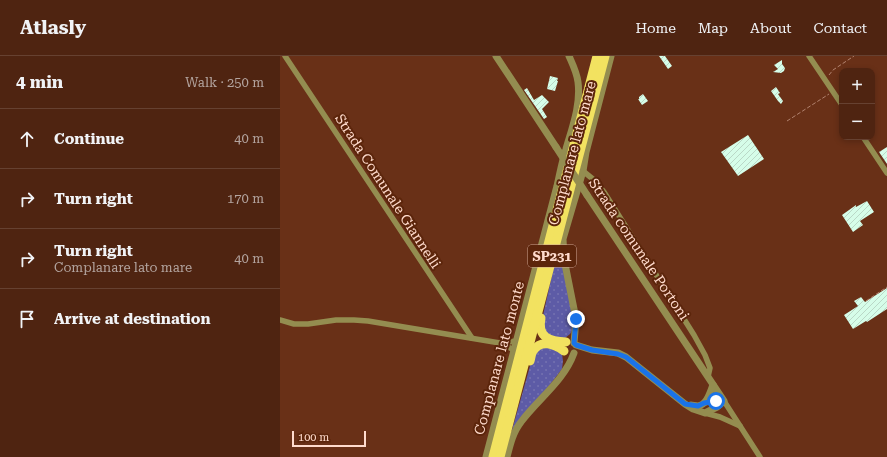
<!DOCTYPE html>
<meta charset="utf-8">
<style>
:root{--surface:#4f2411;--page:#59301f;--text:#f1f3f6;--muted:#b3a49f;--line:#664131}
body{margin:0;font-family:"Roboto Serif",serif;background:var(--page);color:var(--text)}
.controls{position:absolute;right:12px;top:12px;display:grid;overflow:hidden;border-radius:8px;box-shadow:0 2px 6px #0003}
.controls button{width:36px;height:36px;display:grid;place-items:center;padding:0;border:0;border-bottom:1px solid var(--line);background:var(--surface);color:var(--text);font:20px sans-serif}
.scale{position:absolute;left:12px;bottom:10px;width:74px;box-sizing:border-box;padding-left:4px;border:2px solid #ffdbcd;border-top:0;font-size:11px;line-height:14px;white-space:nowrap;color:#ffdbcd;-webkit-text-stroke:3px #5c250b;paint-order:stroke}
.stop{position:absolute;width:12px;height:12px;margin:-9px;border:3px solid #1a73e8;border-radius:50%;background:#fff}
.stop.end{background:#1a73e8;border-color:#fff;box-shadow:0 1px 4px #0008}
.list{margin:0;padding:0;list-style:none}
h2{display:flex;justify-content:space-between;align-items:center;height:52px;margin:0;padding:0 16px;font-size:17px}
h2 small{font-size:13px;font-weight:400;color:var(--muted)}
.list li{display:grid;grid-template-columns:26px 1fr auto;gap:12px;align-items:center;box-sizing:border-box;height:60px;padding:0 16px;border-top:1px solid var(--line)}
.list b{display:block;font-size:15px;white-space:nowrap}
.list p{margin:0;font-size:13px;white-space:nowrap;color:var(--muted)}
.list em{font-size:13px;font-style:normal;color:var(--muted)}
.icon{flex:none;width:22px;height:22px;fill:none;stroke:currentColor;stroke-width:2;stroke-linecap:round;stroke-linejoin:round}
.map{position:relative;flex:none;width:607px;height:401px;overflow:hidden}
header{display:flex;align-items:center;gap:24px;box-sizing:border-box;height:56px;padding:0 20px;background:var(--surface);border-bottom:1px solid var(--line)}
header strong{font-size:19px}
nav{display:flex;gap:22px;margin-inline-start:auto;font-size:14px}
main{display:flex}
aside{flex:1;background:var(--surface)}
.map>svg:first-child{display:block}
</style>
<header>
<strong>Atlasly</strong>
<nav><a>Home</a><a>Map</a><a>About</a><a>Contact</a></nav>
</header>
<main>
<aside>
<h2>4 min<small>Walk · 250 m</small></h2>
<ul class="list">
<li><svg class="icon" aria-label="ahead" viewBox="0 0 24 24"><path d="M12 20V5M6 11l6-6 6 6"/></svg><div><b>Continue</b></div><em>40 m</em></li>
<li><svg class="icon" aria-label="right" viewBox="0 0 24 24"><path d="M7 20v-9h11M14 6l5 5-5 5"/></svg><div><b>Turn right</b></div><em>170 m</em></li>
<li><svg class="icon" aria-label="right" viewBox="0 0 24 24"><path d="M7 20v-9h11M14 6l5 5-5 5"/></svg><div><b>Turn right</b><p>Complanare lato mare</p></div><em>40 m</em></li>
<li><svg class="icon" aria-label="arrive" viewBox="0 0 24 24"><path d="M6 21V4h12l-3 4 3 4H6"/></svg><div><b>Arrive at destination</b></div></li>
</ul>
</aside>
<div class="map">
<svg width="607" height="401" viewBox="0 0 607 401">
<defs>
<pattern id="grass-dots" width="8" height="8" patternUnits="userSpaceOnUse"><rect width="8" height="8" fill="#5d5ba6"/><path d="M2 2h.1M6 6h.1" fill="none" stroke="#7572b1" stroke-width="1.8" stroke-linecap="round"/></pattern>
<pattern id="building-hatch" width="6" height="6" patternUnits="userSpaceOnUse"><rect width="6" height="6" fill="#d6fde9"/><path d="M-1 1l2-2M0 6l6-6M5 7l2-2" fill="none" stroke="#bad8c7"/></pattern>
</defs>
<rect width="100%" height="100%" fill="#693017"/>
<!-- grass -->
<g fill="url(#grass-dots)">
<path d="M280,183L294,263L293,273L290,278L285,282L278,283L265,278L262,264Z"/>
<path d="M269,291L282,298L283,305L282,313L230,381L252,303C257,294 259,292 269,291Z"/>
</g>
<!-- building -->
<g fill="url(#building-hatch)">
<path d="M379,0H385L392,10L388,13Z"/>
<path d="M502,4V8L505,12L504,15L501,17L493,16L498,13L494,9Z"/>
<path d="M270,20L278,22L277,25H278L275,35L267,33Z"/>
<path d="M496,31L500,37L498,38L503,45L501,48L498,45L491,35Z"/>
<path d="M247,32L254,44L262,39L269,46L262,53L267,61L264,63L244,34Z"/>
<path d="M363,38L368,45L362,49L358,43H359V41Z"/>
<path d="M468,79L484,103L458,120L441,96Z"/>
<path d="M607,91V108L599,96Z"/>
<path d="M587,145L594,156L580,165L583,169L573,176L562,159L576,149V151Z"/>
<path d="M607,232V253L587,266L586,265L573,273L564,259L578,250L574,245L581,241L585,246Z"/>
</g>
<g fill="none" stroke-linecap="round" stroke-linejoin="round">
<!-- path -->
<g stroke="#b2836f" stroke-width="1" stroke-dasharray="4 2" stroke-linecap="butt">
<path d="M549,19L553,14L574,0"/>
<path d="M507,65L549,38"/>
<path d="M586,245L607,231"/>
</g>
<!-- minor -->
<g stroke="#948d50" stroke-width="5.5">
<path d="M5,0L192,282"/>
<path d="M529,0L562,49"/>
<path d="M583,81L607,117"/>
<path d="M303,115L314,124L324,136L414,279L425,299L430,312L428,321"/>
<path d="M0,264L14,268H28L56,264H74L88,265L220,287L236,285"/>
<path d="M220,287L234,294"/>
<path d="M424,347L436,345H444L480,401"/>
<path d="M425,357L440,361L460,370"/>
</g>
<!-- tertiary -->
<g stroke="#948d50" stroke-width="7">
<path d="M216,0L276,91"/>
<path d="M294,287L296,263L284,203L283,183L303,115L306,96L331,0"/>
<path d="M296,289L312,294L338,297L346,301L405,348L413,353L425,357L437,351L444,345L307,139"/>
<path d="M411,349C413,349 415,350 418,350C427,349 430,336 433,329"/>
<path d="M206,401L277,130C280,117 282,105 286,93C292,72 301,49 298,26C297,17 293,9 289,0"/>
<path d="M227,401C230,389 233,376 241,366C258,343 284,325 294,297"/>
</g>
<!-- trunk -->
<g stroke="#f2e260" stroke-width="9">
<path d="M261,262C257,282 270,285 286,286"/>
<path d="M250,305C251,302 251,298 253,295C261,283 274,288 284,295"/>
<path d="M213,401L317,0"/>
<path d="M220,401L325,0"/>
</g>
<!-- tertiary-bridge -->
<path stroke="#948d50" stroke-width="7" d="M276,91L307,139"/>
</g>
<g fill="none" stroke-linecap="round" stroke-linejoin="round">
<!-- route -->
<path stroke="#1a73e8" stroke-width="5" d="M296,263L294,287L296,289L312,294L338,298L346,301L405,348L418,350L424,347L436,345"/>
</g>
<g text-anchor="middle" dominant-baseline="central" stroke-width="4" stroke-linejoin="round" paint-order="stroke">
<!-- shield labels -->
<rect fill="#5c250b" stroke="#cea493" stroke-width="1" x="248" y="189" width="48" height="22" rx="3"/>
<g font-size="13" font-weight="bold" fill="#ffdbcd">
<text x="272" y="200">SP231</text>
</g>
<!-- street labels -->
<g font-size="14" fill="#ffdbcd" stroke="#5c250b">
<text transform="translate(292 97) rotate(-75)">Complanare lato mare</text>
<text transform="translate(108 135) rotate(57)">Strada Comunale Giannelli</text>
<text transform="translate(359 193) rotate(56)">Strada comunale Portoni</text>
<text transform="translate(219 302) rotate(-75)">Complanare lato monte</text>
</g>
</g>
</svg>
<div class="controls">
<button>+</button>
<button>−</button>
</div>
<div class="scale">100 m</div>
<div class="stop" style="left:436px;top:345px"></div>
<div class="stop end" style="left:296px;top:263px"></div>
</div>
</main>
